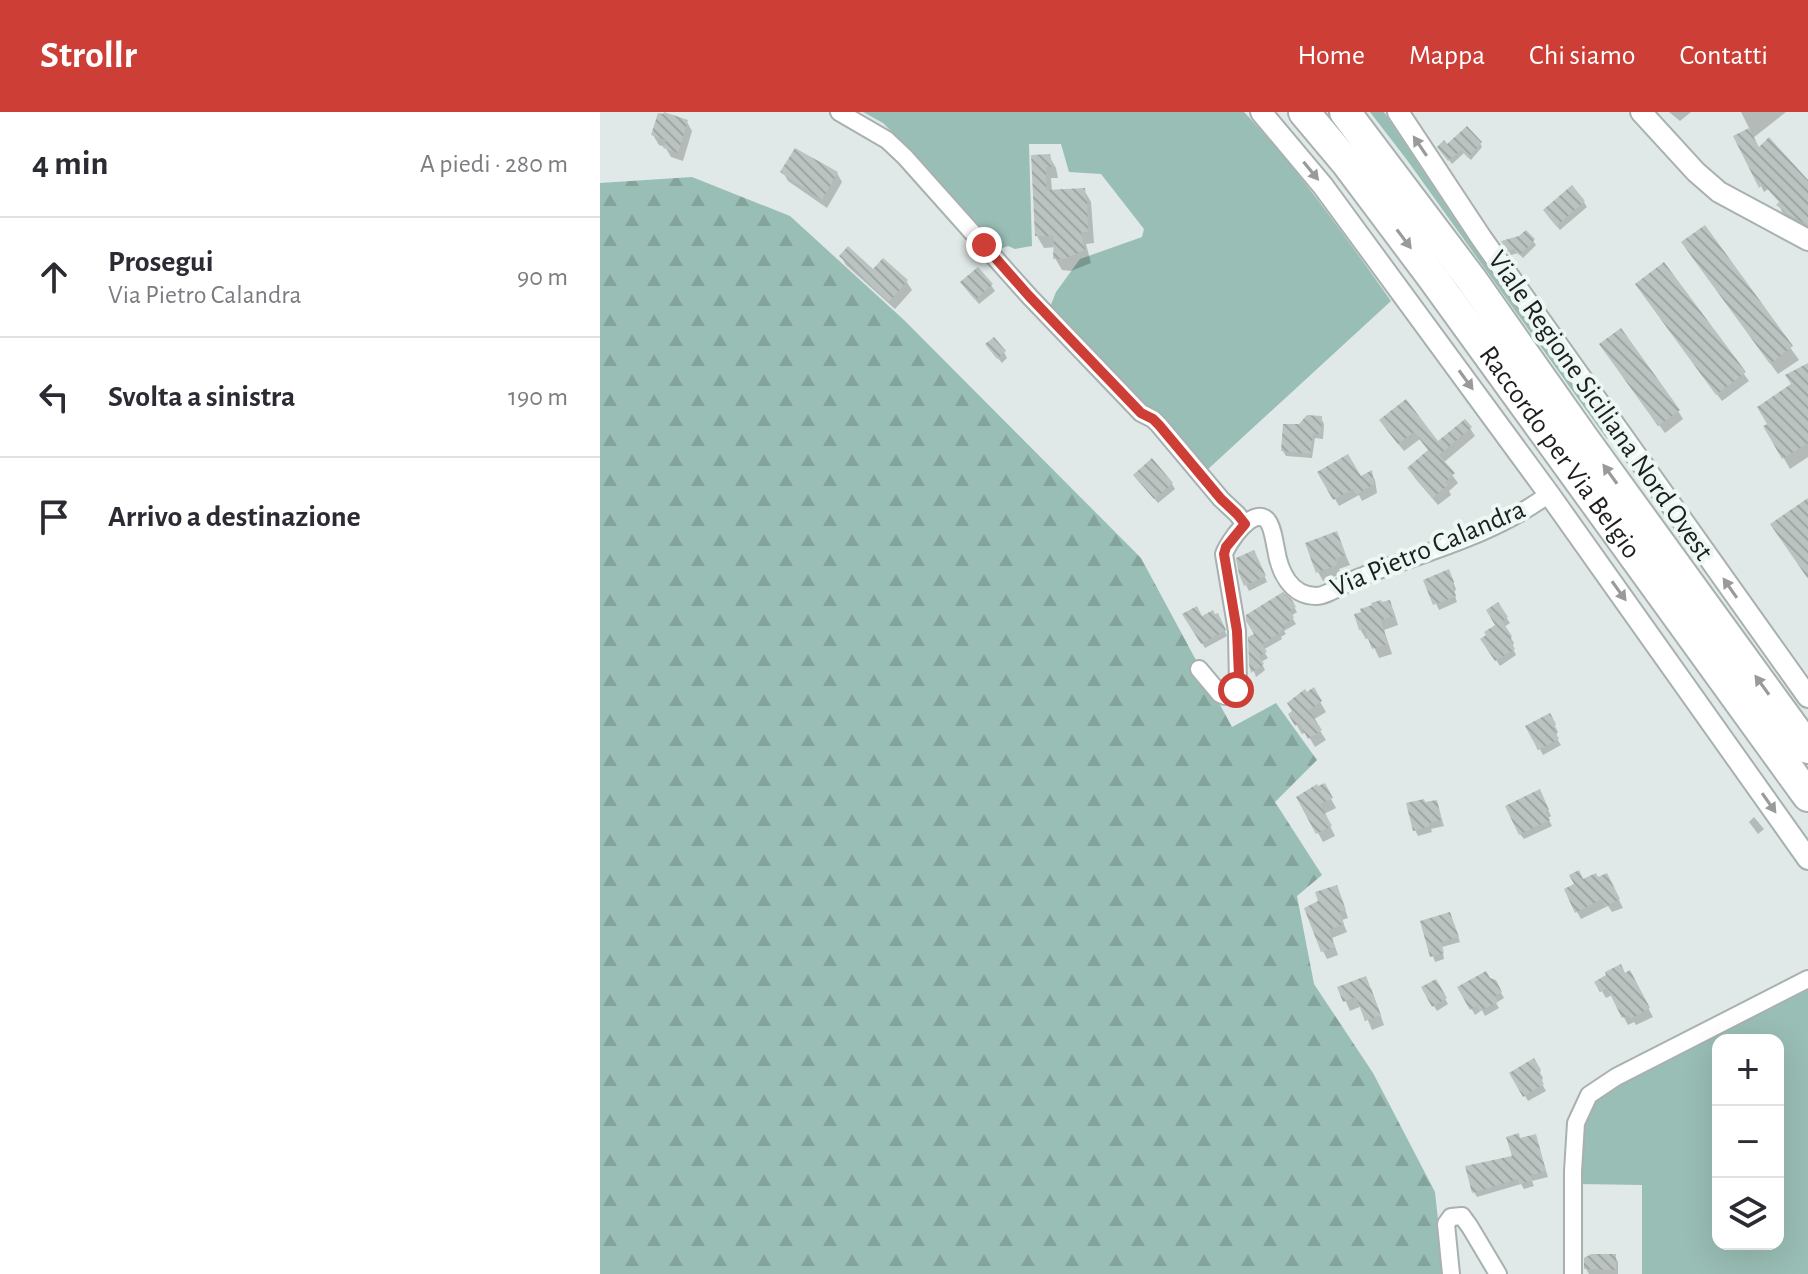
<!DOCTYPE html>
<html lang="it">
<meta charset="utf-8">
<style>
:root{--surface:#fff;--page:#f7f7f7;--text:#2b2b33;--muted:#7c7c81;--line:#e1e1e2;--accent:#cd3f36}
body{margin:0;font-family:"Alegreya Sans",sans-serif;background:var(--page);color:var(--text)}
.controls{position:absolute;right:24px;bottom:24px;display:grid;overflow:hidden;border-radius:16px;box-shadow:0 8px 32px #0002}
.controls button{width:72px;height:72px;display:grid;place-items:center;padding:0;border:0;border-bottom:2px solid var(--line);background:var(--surface);color:var(--text);font:40px sans-serif}
.stop{position:absolute;width:24px;height:24px;margin:-18px;border:6px solid #cd3f36;border-radius:50%;background:#fff}
.stop.end{background:#cd3f36;border-color:#fff;box-shadow:0 2px 8px #0008}
.list{margin:0;padding:0;list-style:none}
h2{display:flex;justify-content:space-between;align-items:center;height:104px;margin:0;padding:0 32px;font-size:34px}
h2 small{font-size:26px;font-weight:400;color:var(--muted)}
.list li{display:grid;grid-template-columns:52px 1fr auto;gap:24px;align-items:center;box-sizing:border-box;height:120px;padding:0 32px;border-top:2px solid var(--line)}
.list b{display:block;font-size:30px;white-space:nowrap}
.list p{margin:0;font-size:26px;white-space:nowrap;color:var(--muted)}
.list em{font-size:26px;font-style:normal;color:var(--muted)}
.icon{flex:none;width:44px;height:44px;fill:none;stroke:currentColor;stroke-width:2;stroke-linecap:round;stroke-linejoin:round}
.map{position:relative;flex:none;width:1208px;height:1162px;overflow:hidden}
header{display:flex;align-items:center;gap:48px;box-sizing:border-box;height:112px;padding:0 40px;background:var(--accent);color:#fff}
header strong{font-size:38px}
nav{display:flex;gap:44px;margin-inline-start:auto;font-size:28px}
main{display:flex}
aside{flex:1;background:var(--surface)}
.map>svg:first-child{display:block}
</style>
<header>
<strong>Strollr</strong>
<nav><a>Home</a><a>Mappa</a><a>Chi siamo</a><a>Contatti</a></nav>
</header>
<main>
<aside>
<h2>4 min<small>A piedi · 280 m</small></h2>
<ul class="list">
<li><svg class="icon" aria-label="ahead" viewBox="0 0 24 24"><path d="M12 20V5M6 11l6-6 6 6"/></svg><div><b>Prosegui</b><p>Via Pietro Calandra</p></div><em>90 m</em></li>
<li><svg class="icon" aria-label="left" viewBox="0 0 24 24"><path d="M17 20v-9H6M10 6l-5 5 5 5"/></svg><div><b>Svolta a sinistra</b></div><em>190 m</em></li>
<li><svg class="icon" aria-label="arrive" viewBox="0 0 24 24"><path d="M6 21V4h12l-3 4 3 4H6"/></svg><div><b>Arrivo a destinazione</b></div></li>
</ul>
</aside>
<div class="map">
<svg width="1208" height="1162" viewBox="0 0 1208 1162">
<defs>
<pattern id="forest-firs" width="22" height="20" patternUnits="userSpaceOnUse" patternTransform="scale(2)"><rect width="22" height="20" fill="#99beb5"/><path d="M5 1l3.5 6h-7zM16 11l3.5 6h-7z" fill="#83a39b"/></pattern>
<pattern id="building-back-hatch" width="6" height="6" patternUnits="userSpaceOnUse" patternTransform="scale(2)"><rect width="6" height="6" fill="#bac3c0"/><path d="M-1 5l2 2M0 0l6 6M5-1l2 2" fill="none" stroke="#9fa7a5"/></pattern>
</defs>
<rect width="100%" height="100%" fill="#e0e9e7"/>
<!-- grass -->
<g fill="#99beb5" fill-rule="evenodd">
<path d="M263,0H644C699,58 745,124 791,189L606,359C586,333 572,307 541,293L450,195L456,180L480,147L542,125L544,117L501,62L469,60L461,32H429L432,134L415,137L408,134L400,137L309,37L283,11Z"/>
<path d="M770,0H784L856,109L1010,324L1007,327L807,48Z"/>
<path d="M1208,878V1162H1042V1073L979,1072L982,1013L994,988L1015,973ZM1118,928H1178V1132H1118Z"/>
</g>
<!-- forest -->
<path fill="url(#forest-firs)" d="M92,65L190,104L304,208L541,446L632,615L676,591L717,648L675,690L722,763L697,784L714,872L773,961L835,1080L844,1162H0V71Z"/>
<!-- shadow -->
<g fill="#0003">
<path d="M1069,0H1091L1080,9Z"/>
<path d="M1141,0H1186L1153,26L1159,38L1208,73V116L1191,107L1182,100L1179,93L1181,91L1168,77L1164,80L1136,25L1150,18Z"/>
<path d="M87,10L92,19L83,49L71,45L65,35L59,33L53,23Z"/>
<path d="M880,31L882,35L871,48L864,41L852,52L842,39L847,35Z"/>
<path d="M449,44L456,56L458,66H451L452,79L484,78L491,90L494,131L486,132L491,151L471,159L462,158L455,146L456,135L444,136L437,124L434,45Z"/>
<path d="M183,60L237,61L242,70L227,96L188,69Z"/>
<path d="M984,90L987,95L960,118L948,104Z"/>
<path d="M1104,116L1199,248L1178,262L1091,143Z"/>
<path d="M933,129L936,133L923,146L918,141L911,143L904,130Z"/>
<path d="M241,144L273,160L306,169L312,178L295,197L246,153Z"/>
<path d="M1064,153L1149,269L1122,289L1042,181Z"/>
<path d="M391,173L395,179L379,192L366,176Z"/>
<path d="M391,238L404,240L407,246L402,251Z"/>
<path d="M1006,241L1078,299L1083,307L1065,321Z"/>
<path d="M1208,254V345L1190,357L1166,315Z"/>
<path d="M805,290L838,332L870,316L875,324L843,351L858,371L849,379L851,383L838,393L814,365L830,339L820,327L804,339L786,317Z"/>
<path d="M721,306L724,312L723,327L715,326L712,346L686,344L683,339L700,314Z"/>
<path d="M720,361L760,367L771,361L775,368L777,381L762,389L759,383L739,394Z"/>
<path d="M539,369L572,372L575,377L558,391Z"/>
<path d="M736,421L750,453L739,457L741,462L723,469L718,460Z"/>
<path d="M657,446L667,470L649,479L646,473Z"/>
<path d="M851,465L856,477L854,481L857,490L839,498L826,469Z"/>
<path d="M691,490L697,500L691,504L696,512L684,519L686,522L681,525L682,527L663,538L668,546L661,550L665,558L656,565L651,551L657,523Z"/>
<path d="M789,490L794,500L798,513L784,518L792,542L779,546L770,526L766,527L760,517Z"/>
<path d="M898,493L910,511L904,515L914,531L912,535L916,543L900,554L883,527L898,514L888,499Z"/>
<path d="M585,503L621,509L627,524L605,536Z"/>
<path d="M713,578L726,600L713,608L726,628L715,635L706,620L702,622L690,602Z"/>
<path d="M949,603L958,620L955,624L961,633L943,643L928,615Z"/>
<path d="M724,674L736,696L724,702L735,724L723,730L699,686Z"/>
<path d="M939,680L951,704L948,706L952,714L924,727L920,722Z"/>
<path d="M836,690L844,714L831,717L832,720L818,724L815,718L825,692Z"/>
<path d="M1154,705L1164,717L1158,722L1149,710Z"/>
<path d="M983,770L1011,772L1023,796L1012,800L1008,794L981,807L977,800Z"/>
<path d="M740,783L748,806L742,808L747,820L732,826L738,843L727,847L723,839L721,790Z"/>
<path d="M822,810L854,813L860,830L842,835L844,847L835,850Z"/>
<path d="M1029,861L1053,905L1036,913L1034,910L1028,913L1012,883L1006,886L997,871Z"/>
<path d="M889,868L895,870L904,886L896,891L899,896L885,904L882,898L875,903L860,876Z"/>
<path d="M835,869L848,892L837,899L823,876Z"/>
<path d="M740,876H771L784,913L772,918L762,894L750,899Z"/>
<path d="M933,949L943,966L941,970L946,979L928,989L912,962Z"/>
<path d="M935,1024L948,1065L932,1069L934,1074L924,1077L921,1072L877,1085L874,1080L914,1045L921,1028Z"/>
<path d="M1015,1144L1018,1150V1162H989L986,1157Z"/>
</g>
<!-- building -->
<g fill="url(#building-back-hatch)">
<path d="M64,0L88,8L78,41L63,36L66,28L51,23L58,1L63,2Z"/>
<path d="M867,14L882,30L868,46L861,38L848,49L837,35L844,28L847,32Z"/>
<path d="M1149,16L1159,35L1169,25L1208,68V113L1185,101L1186,100L1176,93L1179,90L1163,72L1159,76L1133,24Z"/>
<path d="M195,36L238,60L222,88L180,60Z"/>
<path d="M450,42L453,55H446V78L485,76L486,86H487L488,120H481L485,138L464,147H453L454,124H435L431,43Z"/>
<path d="M972,73L985,89L956,114L943,98Z"/>
<path d="M1105,113L1193,234L1170,252L1081,130Z"/>
<path d="M926,118L935,127L929,134L919,143L914,137L907,140L901,129L919,124Z"/>
<path d="M248,134L273,157L283,146L308,168L289,190L239,144Z"/>
<path d="M1064,150L1146,260L1116,283L1035,172Z"/>
<path d="M378,155L393,172L375,188L360,170Z"/>
<path d="M1021,216L1080,298L1058,314L999,232Z"/>
<path d="M394,225L406,239L397,247L385,232Z"/>
<path d="M1208,251V331L1182,347L1163,314L1167,312L1157,295L1191,272L1185,263Z"/>
<path d="M806,287L838,329L865,307L872,315L839,343L855,361L845,370L848,373L832,386L807,356L828,338L814,320L798,332L779,308Z"/>
<path d="M707,303L722,304L721,322H713L710,342L681,339L683,312H699Z"/>
<path d="M748,342L761,364L772,358L774,372L756,383L753,377L733,388L717,360Z"/>
<path d="M552,346L573,371L554,387L533,363Z"/>
<path d="M1208,386V467L1170,412Z"/>
<path d="M737,419L746,443L735,447L737,453L716,461L705,431Z"/>
<path d="M654,438L666,464L644,474L639,462L636,446Z"/>
<path d="M849,457L854,470L852,474L856,484L833,493L823,468Z"/>
<path d="M683,480L692,488L696,495L690,498L694,506L683,513L685,516L680,519V521L662,532L667,540L659,544L664,552L651,561L649,552L648,525L654,522L646,509V503Z"/>
<path d="M781,488L782,490L790,488L795,504L781,508L788,532L772,537L764,516L759,518L754,502L761,500L760,497L772,493L771,491Z"/>
<path d="M898,490L908,505L902,509L912,524L910,528L915,537L895,549L880,527L886,523L884,520L900,510L895,513L886,498Z"/>
<path d="M597,494L602,504L613,498L615,502L618,501L626,518L601,532L582,502Z"/>
<path d="M714,575L722,589L709,598L722,618L708,627L699,611L695,614L688,602L692,599L687,591L705,577L707,580Z"/>
<path d="M950,601L956,612L954,617L959,627L938,638L925,614Z"/>
<path d="M725,671L733,686L720,692L732,714L716,722L696,685L717,672L718,674Z"/>
<path d="M940,677L949,698L946,699L950,708L919,723L905,694Z"/>
<path d="M824,687L825,690L837,688L842,708L829,711L830,714L813,719L806,691Z"/>
<path d="M979,758L983,767L996,761L998,765L1007,761L1020,787L1007,794H1005L1002,787L975,801L964,777L974,772L969,763Z"/>
<path d="M737,773L746,798L740,800L744,812L729,818L735,835L721,840L704,796L718,789L715,780Z"/>
<path d="M850,800L859,825L841,830L844,841L830,845L820,809Z"/>
<path d="M1021,852L1025,861L1030,858L1050,896L1030,907L1029,903L1022,906L1007,876L1000,880L994,870L1006,863L1005,860Z"/>
<path d="M886,859L890,866L896,868L902,880L895,884L898,890L880,899L877,894L870,898L857,875Z"/>
<path d="M766,864L781,903L765,909L756,885L743,890L737,875Z"/>
<path d="M836,867L847,886L832,895L821,875Z"/>
<path d="M934,946L941,958L939,963L944,972L923,985L909,961Z"/>
<path d="M919,1021L920,1026L936,1022L946,1059L931,1063L932,1069L919,1072L918,1067L872,1081L865,1054L912,1044L906,1025Z"/>
<path d="M991,1142H1016V1158L984,1157V1146Z"/>
</g>
<g fill="none" stroke-linecap="round" stroke-linejoin="round">
<defs>
<g id="minor">
<path d="M239,0L287,28L305,45L429,184L541,301L553,307L559,313L621,387L637,402L645,412"/>
<path d="M599,557L620,582L625,584L636,578L638,574L637,519L624,442C628,431 652,394 667,408C673,415 674,429 676,437C679,458 690,484 716,484C728,484 748,469 760,465C825,440 892,424 949,382"/>
<path d="M851,1162L846,1112L851,1105L862,1104L870,1115L898,1162"/>
<path d="M973,1162V1059L976,1011L989,983L1016,965L1208,867"/>
</g>
<g id="tertiary">
<path d="M661,0L723,74L949,382L1208,747"/>
<path d="M798,0L882,127L1208,585"/>
<path d="M1041,0L1096,60L1119,80L1208,128"/>
</g>
<g id="motorway">
<path id="s1" d="M704,0L746,50L833,166L1208,684"/>
<path d="M745,0L871,167L983,326L1208,636"/>
</g>
</defs>
<!-- minor casing -->
<use href="#minor" stroke="#a8b1af" stroke-width="20"/>
<!-- tertiary casing -->
<use href="#tertiary" stroke="#a8b1af" stroke-width="24"/>
<!-- motorway casing -->
<use href="#motorway" stroke="#a8b1af" stroke-width="34"/>
<!-- minor -->
<use href="#minor" stroke="#fff" stroke-width="16"/>
<!-- tertiary -->
<use href="#tertiary" stroke="#fff" stroke-width="20"/>
<!-- motorway -->
<use href="#motorway" stroke="#fff" stroke-width="30"/>
</g>
<!-- one-way arrows -->
<defs><path id="oneway-solid" d="M-6-.8H1V-3.2L6.5 0L1 3.2V.8H-6Z" transform="scale(2)"/></defs>
<g fill="#999a9a">
<use href="#oneway-solid" transform="translate(820 34) rotate(-124)"/>
<use href="#oneway-solid" transform="translate(711 59) rotate(51)"/>
<use href="#oneway-solid" transform="translate(804 127) rotate(53)"/>
<use href="#oneway-solid" transform="translate(866 268) rotate(54)"/>
<use href="#oneway-solid" transform="translate(1010 362) rotate(-126)"/>
<use href="#oneway-solid" transform="translate(1130 476) rotate(-125)"/>
<use href="#oneway-solid" transform="translate(1019 479) rotate(54)"/>
<use href="#oneway-solid" transform="translate(1162 573) rotate(-126)"/>
<use href="#oneway-solid" transform="translate(1169 691) rotate(55)"/>
</g>
<g fill="none" stroke-linecap="round" stroke-linejoin="round">
<!-- route -->
<path stroke="#cd3f36" stroke-width="10" d="M384,133L429,184L541,301L553,307L559,313L621,387L637,402L645,412L626,435L624,442L637,519L639,564L636,578"/>
</g>
<g text-anchor="middle" dominant-baseline="central" stroke-width="8" stroke-linejoin="round" paint-order="stroke">
<!-- street labels -->
<g font-size="28" fill="#1c1f1e" stroke="#edf7f4">
<text transform="translate(1000 294) rotate(55)">Viale Regione Siciliana Nord Ovest</text>
<text stroke="none"><textPath href="#s1" startOffset="426">Raccordo per Via Belgio</textPath></text>
<text transform="translate(828 437) rotate(-23)">Via Pietro Calandra</text>
</g>
</g>
</svg>
<div class="controls">
<button>+</button>
<button>−</button>
<button><svg class="icon" aria-label="layers" viewBox="0 0 24 24"><path d="M12 4l9 5-9 5-9-5zM3 14l9 5 9-5"/></svg></button>
</div>
<div class="stop" style="left:636px;top:578px"></div>
<div class="stop end" style="left:384px;top:133px"></div>
</div>
</main>
